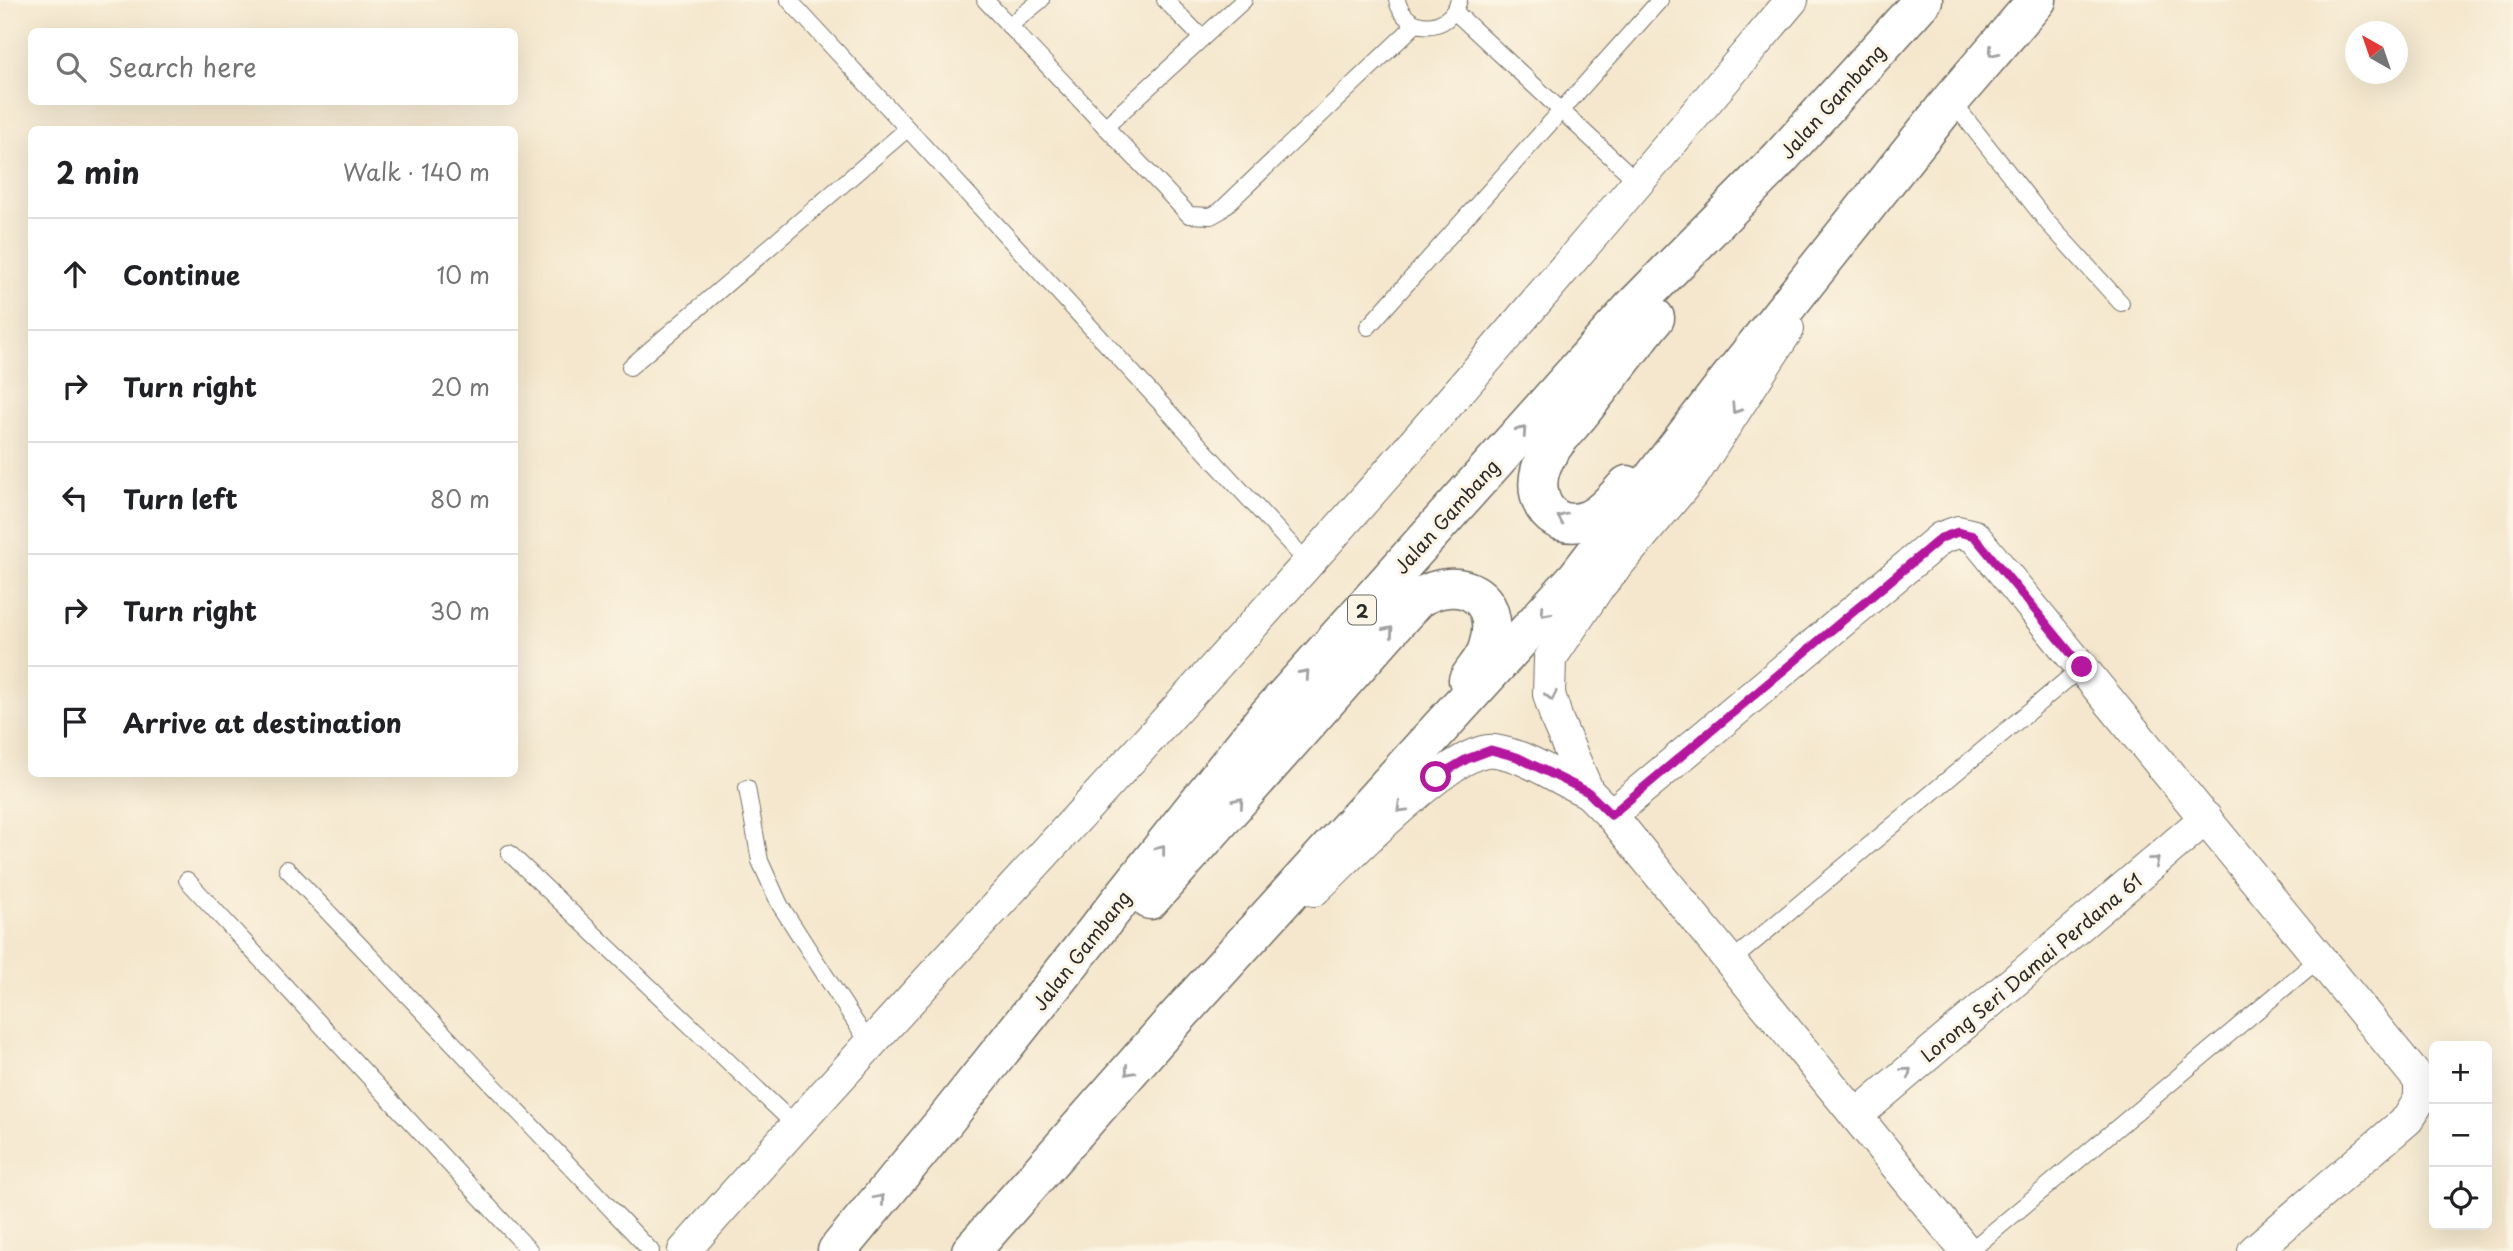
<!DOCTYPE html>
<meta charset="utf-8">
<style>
:root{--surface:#fff;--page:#f2f2f2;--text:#202124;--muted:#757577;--line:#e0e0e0}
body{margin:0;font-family:"Playpen Sans",sans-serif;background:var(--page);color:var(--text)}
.controls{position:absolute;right:21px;bottom:21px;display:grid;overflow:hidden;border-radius:10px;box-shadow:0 7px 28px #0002}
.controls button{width:63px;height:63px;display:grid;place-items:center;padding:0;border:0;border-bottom:2px solid var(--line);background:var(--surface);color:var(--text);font:35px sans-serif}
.compass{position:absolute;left:2345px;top:21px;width:63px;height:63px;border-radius:50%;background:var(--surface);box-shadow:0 7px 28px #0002;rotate:320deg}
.stop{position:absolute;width:21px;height:21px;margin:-16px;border:5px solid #b5179e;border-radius:50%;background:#fff}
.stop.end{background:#b5179e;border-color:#fff;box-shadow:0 2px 7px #0008}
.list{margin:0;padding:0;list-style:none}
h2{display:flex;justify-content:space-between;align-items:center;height:91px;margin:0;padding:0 28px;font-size:30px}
h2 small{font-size:23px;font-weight:400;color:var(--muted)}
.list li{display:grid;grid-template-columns:46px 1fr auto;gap:21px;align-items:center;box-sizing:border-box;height:112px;padding:0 28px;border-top:2px solid var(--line)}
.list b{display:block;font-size:26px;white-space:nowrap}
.list em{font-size:23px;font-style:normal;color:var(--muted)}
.icon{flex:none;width:38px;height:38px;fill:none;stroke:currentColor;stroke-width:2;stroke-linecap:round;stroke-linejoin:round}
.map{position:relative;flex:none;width:2513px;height:1251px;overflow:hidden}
.search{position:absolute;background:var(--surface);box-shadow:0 7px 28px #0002;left:28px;top:28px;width:490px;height:77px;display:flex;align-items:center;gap:18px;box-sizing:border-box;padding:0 24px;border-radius:10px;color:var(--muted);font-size:26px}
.panel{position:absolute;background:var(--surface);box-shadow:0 7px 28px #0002;left:28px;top:126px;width:490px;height:651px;border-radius:10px}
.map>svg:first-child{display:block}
</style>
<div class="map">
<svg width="2513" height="1251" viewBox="0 0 2513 1251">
<rect width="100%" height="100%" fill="#fcf5e5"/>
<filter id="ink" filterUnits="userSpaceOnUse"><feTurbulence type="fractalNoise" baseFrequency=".0143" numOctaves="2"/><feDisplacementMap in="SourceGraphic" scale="14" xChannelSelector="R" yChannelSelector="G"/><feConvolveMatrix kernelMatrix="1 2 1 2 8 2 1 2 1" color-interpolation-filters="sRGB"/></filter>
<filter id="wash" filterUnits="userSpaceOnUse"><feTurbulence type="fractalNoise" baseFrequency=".00686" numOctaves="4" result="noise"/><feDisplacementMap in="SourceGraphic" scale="28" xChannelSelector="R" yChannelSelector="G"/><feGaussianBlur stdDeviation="1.57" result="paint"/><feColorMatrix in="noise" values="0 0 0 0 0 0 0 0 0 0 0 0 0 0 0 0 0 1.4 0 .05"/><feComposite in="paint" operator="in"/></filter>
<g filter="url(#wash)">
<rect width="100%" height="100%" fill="#f4e7cd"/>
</g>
<g filter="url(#ink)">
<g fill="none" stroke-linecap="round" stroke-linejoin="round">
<defs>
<g id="lane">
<path d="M789,0L1308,563"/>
<path d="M985,0L1189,215L1211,216L1220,211L1416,24"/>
<path d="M1165,0L1202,38"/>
<path d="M1397,0C1405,35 1450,33 1459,0"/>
<path d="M1454,11L1638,182"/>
<path d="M1009,26L1041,0"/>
<path d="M1951,100L2048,223L2121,303"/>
<path d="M1105,127L1244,0"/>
<path d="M1368,327L1660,0"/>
<path d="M630,367L906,130"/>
<path d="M747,788L760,861L780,905L870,1045"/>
<path d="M509,853L795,1125"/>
<path d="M287,869L651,1251"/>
<path d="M187,880L530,1251"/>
<path d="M1730,962L2082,667"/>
<path d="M1970,1251L2320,958"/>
</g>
<g id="street">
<path d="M1788,329L1694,474L1597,589L1550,659L1549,694L1557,720L1588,792L1611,815L1966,1251"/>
<path d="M1611,815L1941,538L1958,532L1974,536L2420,1081V1099L2408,1119L2254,1251"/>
<path d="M1314,890C1345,861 1454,745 1495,751C1528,756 1558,779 1588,792"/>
<path d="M1856,1116L2206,818"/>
<path d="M684,1251C889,1018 1104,793 1310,561C1474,377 1633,188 1792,0"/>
</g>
<g id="highway">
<path d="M1627,485C1616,497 1603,514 1587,520C1547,534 1526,491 1546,457C1554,442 1568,428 1579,415C1604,383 1629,350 1655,318"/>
<path d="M1150,900L1417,599C1459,572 1504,596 1488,647C1485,659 1474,670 1468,680"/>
<path d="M837,1251L944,1122L1262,722L1634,306L1780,158L1923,0"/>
<path d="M971,1251L1168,1027L1577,577L1722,388L1951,100L2037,0"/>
</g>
</defs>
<!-- lane casing -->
<use href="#lane" stroke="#716d64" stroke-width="18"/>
<!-- street casing -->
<use href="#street" stroke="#716d64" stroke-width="34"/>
<!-- highway casing -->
<use href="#highway" stroke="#716d64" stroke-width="41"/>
<!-- lane -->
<use href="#lane" stroke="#fff" stroke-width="16"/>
<!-- street -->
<use href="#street" stroke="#fff" stroke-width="32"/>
<!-- highway -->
<use href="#highway" stroke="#fff" stroke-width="38"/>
</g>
<!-- one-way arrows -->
<defs><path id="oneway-chevron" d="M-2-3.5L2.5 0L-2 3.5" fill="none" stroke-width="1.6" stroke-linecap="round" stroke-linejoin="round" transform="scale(1.75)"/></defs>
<g stroke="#a0a0a0">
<use href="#oneway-chevron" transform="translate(1993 52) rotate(131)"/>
<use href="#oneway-chevron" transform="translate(1736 409) rotate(123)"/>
<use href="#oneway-chevron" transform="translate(1522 431) rotate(-48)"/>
<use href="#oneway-chevron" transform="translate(1562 518) rotate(-157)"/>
<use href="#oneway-chevron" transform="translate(1545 612) rotate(132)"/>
<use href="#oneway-chevron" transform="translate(1389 631) rotate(-49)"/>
<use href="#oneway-chevron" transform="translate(1305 674) rotate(-48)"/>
<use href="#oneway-chevron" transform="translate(1551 696) rotate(78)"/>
<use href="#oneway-chevron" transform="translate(1239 802) rotate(-49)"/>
<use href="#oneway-chevron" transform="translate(1401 808) rotate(136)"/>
<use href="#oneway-chevron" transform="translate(1161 849) rotate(-52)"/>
<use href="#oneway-chevron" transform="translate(2155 861) rotate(-40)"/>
<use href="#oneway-chevron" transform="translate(1129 1071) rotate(131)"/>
<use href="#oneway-chevron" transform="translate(1907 1072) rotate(-40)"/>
<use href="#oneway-chevron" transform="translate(880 1199) rotate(-50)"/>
</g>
</g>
<g fill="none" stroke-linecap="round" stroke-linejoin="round" filter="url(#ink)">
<!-- route -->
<path stroke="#b5179e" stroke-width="9" d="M1436,777L1467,759L1491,750L1517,757L1588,792L1611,815L1941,538L1958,532L1974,536L2082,667"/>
</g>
<g text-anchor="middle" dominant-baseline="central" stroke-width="6" stroke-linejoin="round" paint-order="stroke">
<!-- shield labels -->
<rect fill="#fcf5e5" stroke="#6a6863" stroke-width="2" x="1348" y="595.5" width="28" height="29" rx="5"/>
<g font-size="18" font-weight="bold" fill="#2b2b2b">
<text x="1362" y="610">2</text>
</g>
<!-- street labels -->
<g font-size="19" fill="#2b2b2b" stroke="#fcf5e5">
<text transform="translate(1832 101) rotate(-48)">Jalan Gambang</text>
<text transform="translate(1446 516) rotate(-48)">Jalan Gambang</text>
<text transform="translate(1081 950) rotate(-52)">Jalan Gambang</text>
<text transform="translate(2031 967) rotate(-40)">Lorong Seri Damai Perdana 61</text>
</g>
</g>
</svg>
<div class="controls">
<button>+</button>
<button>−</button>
<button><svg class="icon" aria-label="locate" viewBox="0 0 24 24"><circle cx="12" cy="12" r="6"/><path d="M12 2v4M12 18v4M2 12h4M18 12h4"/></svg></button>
</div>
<svg class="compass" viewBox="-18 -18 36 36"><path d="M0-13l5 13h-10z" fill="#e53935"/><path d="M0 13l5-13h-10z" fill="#757577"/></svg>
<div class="stop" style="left:1436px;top:777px"></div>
<div class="stop end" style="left:2082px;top:667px"></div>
<div class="search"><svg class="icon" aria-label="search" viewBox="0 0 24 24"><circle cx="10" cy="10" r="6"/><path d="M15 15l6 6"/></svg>Search here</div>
<section class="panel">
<h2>2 min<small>Walk · 140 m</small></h2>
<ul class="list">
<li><svg class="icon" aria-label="ahead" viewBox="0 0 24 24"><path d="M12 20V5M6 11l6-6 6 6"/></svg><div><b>Continue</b></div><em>10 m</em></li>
<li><svg class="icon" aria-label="right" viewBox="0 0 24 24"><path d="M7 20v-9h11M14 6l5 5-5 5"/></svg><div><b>Turn right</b></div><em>20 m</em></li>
<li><svg class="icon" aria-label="left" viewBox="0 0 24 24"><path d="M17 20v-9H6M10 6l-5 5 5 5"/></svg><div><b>Turn left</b></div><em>80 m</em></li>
<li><svg class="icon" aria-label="right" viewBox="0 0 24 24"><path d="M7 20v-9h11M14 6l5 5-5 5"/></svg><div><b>Turn right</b></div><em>30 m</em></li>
<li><svg class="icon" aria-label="arrive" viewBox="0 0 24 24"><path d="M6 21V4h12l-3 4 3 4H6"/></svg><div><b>Arrive at destination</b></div></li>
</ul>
</section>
</div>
